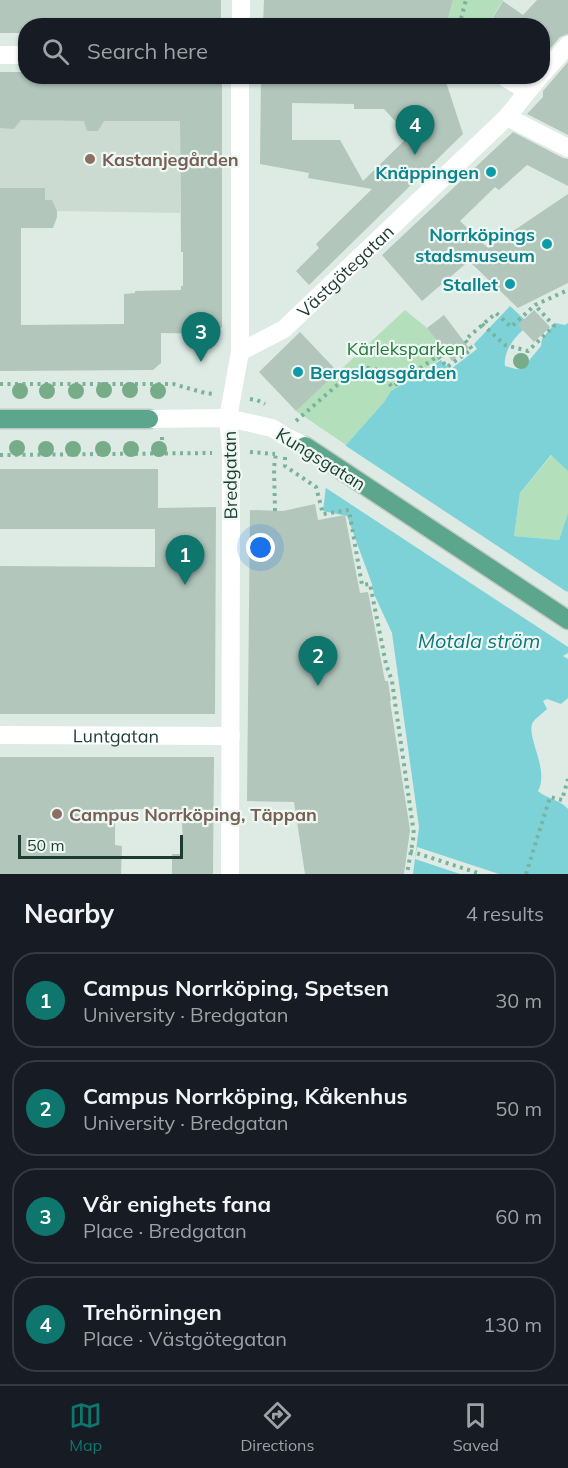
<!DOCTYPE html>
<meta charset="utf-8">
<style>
:root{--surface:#171b24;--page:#242831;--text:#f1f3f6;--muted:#9ea1a6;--line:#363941;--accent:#0f766e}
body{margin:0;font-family:Mulish,sans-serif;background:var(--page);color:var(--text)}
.scale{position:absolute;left:18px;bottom:15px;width:165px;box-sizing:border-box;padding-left:6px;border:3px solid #1d3c31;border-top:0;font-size:16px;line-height:21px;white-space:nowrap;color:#1d3c31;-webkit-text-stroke:4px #eef8f2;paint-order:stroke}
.you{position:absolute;left:261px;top:548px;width:21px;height:21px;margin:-15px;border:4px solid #fff;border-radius:50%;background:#1a73e8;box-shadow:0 0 0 9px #1a73e833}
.badge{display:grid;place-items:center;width:39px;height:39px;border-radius:50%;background:var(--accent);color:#fff;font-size:20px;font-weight:700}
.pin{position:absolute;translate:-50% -50px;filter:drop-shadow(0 2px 3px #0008)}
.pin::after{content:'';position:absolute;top:32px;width:21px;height:18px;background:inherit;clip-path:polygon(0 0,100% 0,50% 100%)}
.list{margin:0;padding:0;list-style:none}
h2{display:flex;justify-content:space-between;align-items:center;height:78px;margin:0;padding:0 24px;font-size:26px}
h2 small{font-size:20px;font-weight:400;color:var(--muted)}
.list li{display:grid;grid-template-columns:39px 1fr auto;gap:18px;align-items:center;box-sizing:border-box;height:96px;margin:0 12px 12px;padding:0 12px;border:2px solid var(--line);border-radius:24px}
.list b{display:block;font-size:22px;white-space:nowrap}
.list p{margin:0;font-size:20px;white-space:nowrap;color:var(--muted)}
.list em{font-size:20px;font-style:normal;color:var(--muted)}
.icon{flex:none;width:33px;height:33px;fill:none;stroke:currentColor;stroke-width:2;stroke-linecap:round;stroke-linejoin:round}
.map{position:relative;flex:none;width:568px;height:874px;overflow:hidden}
.search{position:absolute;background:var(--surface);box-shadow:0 2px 4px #0004;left:18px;right:18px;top:18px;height:66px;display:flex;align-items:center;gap:15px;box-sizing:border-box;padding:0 21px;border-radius:24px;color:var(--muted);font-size:22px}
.sheet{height:510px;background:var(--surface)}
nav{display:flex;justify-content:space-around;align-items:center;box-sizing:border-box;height:84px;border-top:2px solid var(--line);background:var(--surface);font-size:16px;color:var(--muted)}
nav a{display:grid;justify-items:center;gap:3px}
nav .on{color:var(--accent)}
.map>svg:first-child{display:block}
</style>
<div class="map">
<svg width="568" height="874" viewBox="0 0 568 874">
<rect width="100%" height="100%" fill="#ddebe4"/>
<!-- built -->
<path fill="#cbdbd2" d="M180,111V213L57,211L56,208L50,207L45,200V188H0V128H14L18,124L19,117L41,120L86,121L87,131H98L100,128V121H167Z"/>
<!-- green -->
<g fill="#b3e0bb">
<path d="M453,0H503L488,25L446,26Z"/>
<path d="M405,310L427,328L447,355L391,391L384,402L346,445L296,411Z"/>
<path d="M552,455L568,471V513L559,540L514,536L520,493Z"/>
</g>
<!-- water -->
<path fill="#7dd2d8" d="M510,306L525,320V328C515,337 503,351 505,366L516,369H522L541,346L542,339L555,323L565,325L568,323V471L551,455L520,493L514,536L559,540L568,513V653L563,656L568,659V698L561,704L547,699L543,701L547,709C543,713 536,718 533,722C525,736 550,769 538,791C547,799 561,800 568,809V874H413L419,827L392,633L374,594L372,584L347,516L323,511L329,461L346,445L384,402L391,391L441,360L447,366L472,349L474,344Z"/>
<!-- pier -->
<g fill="#ddebe4">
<path d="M474,344L477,349L451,369L447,364Z"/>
<path d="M343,444L567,592L568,591V647L323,486L327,459Z"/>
<path d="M417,847L499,874H460L415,859Z"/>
</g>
<!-- building -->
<g fill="#b2c6bc" fill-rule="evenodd">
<path d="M0,0H221V26H26V33H0Z"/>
<path d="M264,0H453L446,26H263Z"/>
<path d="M537,0H568V34L560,37L543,57V26H488L503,1L523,15Z"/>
<path d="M568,62V135L527,114L543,97V91Z"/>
<path d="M0,72H26V76H222V327L215,334L161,333V363L153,370L0,371V188H45V200H52L57,211V217L53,228H21V325L124,324V294L135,293V291L181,290V286H183V252H181L180,121H104L98,131H87L84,121L21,120L14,129L0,128Z"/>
<path d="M261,76H444L463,134L309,285L296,271L319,248L316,244L372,189L308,178L309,173L260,164ZM292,103L354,104V109H384L409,136L363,181L340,140H292Z"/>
<path d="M513,132L563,158L568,159V186L527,165L499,190L495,187L460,221L488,248L568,194V283L518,308L469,261L422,301L382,255Z"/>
<path d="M534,310L550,327L534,342L518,325Z"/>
<path d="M444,315L469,348L452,361L427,328Z"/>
<path d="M300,332L338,372L296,411L259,372Z"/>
<path d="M0,469H158V508L216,507L215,714H0V566L155,567V529H0Z"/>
<path d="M315,504L318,520L345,515L360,593L368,592L385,681H388L391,701H390L410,830L404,874H305L294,802L247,801L250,510L283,511Z"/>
<path d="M0,757H214L213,874H172V854H183L182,819H171L172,809H115V845L122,846L121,874H0Z"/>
</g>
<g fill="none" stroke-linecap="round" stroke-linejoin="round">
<defs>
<g id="major">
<path d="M0,419H149"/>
<path d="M305,446L568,620"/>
</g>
</defs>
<!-- major casing -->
<use href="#major" stroke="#c0c8c5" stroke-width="21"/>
<!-- path -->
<g stroke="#79b39c" stroke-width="4" stroke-dasharray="3 4.5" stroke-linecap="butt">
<path d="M459,26L466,0"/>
<path d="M482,324L505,345L528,351L554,326L535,305"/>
<path d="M0,384H173L205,393L213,394"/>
<path d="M160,384L161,399"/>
<path d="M250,399L257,400L265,404"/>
<path d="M296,421L344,379L362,367L379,370L392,387L438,356L447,367L472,349L465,340L496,313L511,327L535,305L568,290"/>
<path d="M162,437V454"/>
<path d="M250,452L275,454"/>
<path d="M0,455L212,453"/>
<path d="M285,457V466L316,487L323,514L349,510L362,585L370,584L386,664L392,681L414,834L407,874"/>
<path d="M275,511L274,468L276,453"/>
<path d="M410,851L481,874"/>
<path d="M526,874L550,797L562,800L568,779"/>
</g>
<!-- minor -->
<g stroke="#fff" stroke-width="18">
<path d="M241,26V0"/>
<path d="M0,55H26"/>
<path d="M542,74L568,45"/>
<path d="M503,76L527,91"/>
<path d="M507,117L568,148"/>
<path id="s1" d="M240,352L284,329L507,117L540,76"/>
<path d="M149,419L228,418L272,428L286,437L305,446"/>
<path id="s2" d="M0,735L231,736"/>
<path d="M230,874L231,540V452L228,418L240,352V76"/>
</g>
<!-- major -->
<use href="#major" stroke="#5ca68d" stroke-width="18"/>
</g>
<!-- trees -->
<g fill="#76ac88">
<circle cx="521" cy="361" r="8"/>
<circle cx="104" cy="390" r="8"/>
<circle cx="130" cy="390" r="8"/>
<circle cx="20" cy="391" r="8"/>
<circle cx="47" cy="391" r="8"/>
<circle cx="76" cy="391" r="8"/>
<circle cx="158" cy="391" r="8"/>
<circle cx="17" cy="448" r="8"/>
<circle cx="46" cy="449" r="8"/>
<circle cx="73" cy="449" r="8"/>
<circle cx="103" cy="449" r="8"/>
<circle cx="131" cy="449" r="8"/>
<circle cx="159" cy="449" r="8"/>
</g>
<!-- markers -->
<g fill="#8d6e63" stroke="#eef8f2" stroke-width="2">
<circle cx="90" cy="159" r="6"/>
<circle cx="57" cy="814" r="6"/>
</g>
<g fill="#0f9aa8" stroke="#eef8f2" stroke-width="2">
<circle cx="491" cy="172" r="6"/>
<circle cx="547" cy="244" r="6"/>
<circle cx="510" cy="284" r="6"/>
<circle cx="298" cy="372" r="6"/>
</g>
<g text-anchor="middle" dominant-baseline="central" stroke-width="4.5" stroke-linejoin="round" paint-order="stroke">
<!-- education labels -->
<g font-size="18" font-weight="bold" fill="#785e54" stroke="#eef8f2" text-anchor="start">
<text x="102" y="159">Kastanjegården</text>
<text x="69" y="814">Campus Norrköping, Täppan</text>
</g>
<!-- culture labels -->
<g font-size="18" font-weight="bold" fill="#0d838f" stroke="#eef8f2" text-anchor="end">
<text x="479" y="172">Knäppingen</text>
<text x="535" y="234">Norrköpings<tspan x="535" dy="21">stadsmuseum</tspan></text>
<text x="498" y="284">Stallet</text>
<text x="310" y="372" text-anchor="start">Bergslagsgården</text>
</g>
<!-- street labels -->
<g font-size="18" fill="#1d3c31" stroke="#eef8f2">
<text stroke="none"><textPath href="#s1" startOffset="134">Västgötegatan</textPath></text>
<text transform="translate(321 459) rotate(32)">Kungsgatan</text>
<text transform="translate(230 475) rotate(-91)">Bredgatan</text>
<text stroke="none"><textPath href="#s2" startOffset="116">Luntgatan</textPath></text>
</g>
<!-- park labels -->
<g font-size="18" fill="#22783c" stroke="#eef8f2">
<text x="406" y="348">Kärleksparken</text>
</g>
<!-- water labels -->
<g font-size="20" font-style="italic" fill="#11767f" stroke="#eef8f2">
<text x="479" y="640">Motala ström</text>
</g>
</g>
</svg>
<div class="scale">50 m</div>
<div class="you"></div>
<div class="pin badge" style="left:185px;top:585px">1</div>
<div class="pin badge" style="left:318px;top:686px">2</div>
<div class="pin badge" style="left:201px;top:362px">3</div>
<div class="pin badge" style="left:415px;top:155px">4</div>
<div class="search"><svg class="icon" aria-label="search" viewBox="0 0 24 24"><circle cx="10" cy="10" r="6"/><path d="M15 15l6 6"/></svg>Search here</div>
</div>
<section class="sheet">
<h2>Nearby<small>4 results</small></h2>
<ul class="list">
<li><span class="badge">1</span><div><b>Campus Norrköping, Spetsen</b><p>University · Bredgatan</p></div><em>30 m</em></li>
<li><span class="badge">2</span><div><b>Campus Norrköping, Kåkenhus</b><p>University · Bredgatan</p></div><em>50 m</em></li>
<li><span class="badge">3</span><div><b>Vår enighets fana</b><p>Place · Bredgatan</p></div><em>60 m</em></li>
<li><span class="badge">4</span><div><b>Trehörningen</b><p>Place · Västgötegatan</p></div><em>130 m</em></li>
</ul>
</section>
<nav>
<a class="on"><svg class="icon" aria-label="map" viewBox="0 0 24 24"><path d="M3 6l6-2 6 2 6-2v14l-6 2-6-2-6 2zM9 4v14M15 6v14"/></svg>Map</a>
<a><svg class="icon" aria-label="directions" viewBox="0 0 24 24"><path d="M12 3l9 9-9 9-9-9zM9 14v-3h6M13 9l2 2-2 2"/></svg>Directions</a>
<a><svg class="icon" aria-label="saved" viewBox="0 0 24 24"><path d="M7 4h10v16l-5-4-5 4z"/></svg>Saved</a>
</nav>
